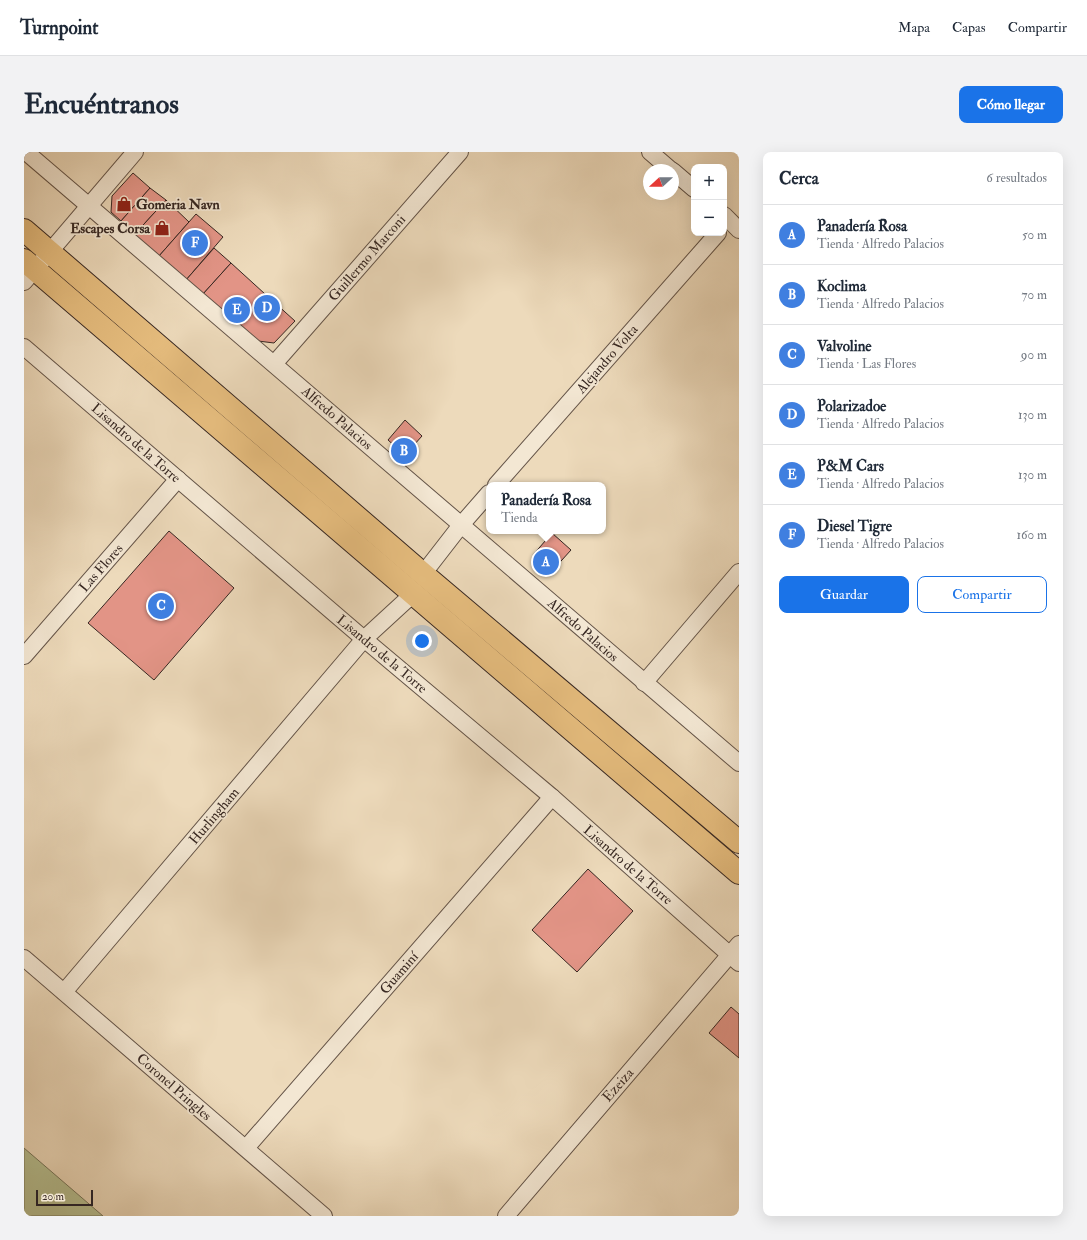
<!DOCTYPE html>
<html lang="es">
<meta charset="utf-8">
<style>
:root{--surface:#fff;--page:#f2f2f3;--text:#1f2937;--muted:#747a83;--line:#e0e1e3;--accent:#1a73e8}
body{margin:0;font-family:"IM FELL Double Pica",serif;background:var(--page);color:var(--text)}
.controls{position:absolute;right:12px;top:12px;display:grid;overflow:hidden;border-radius:8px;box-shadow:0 4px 16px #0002}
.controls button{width:36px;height:36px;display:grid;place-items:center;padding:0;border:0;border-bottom:1px solid var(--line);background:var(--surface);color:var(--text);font:20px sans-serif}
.compass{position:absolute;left:619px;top:12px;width:36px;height:36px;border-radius:50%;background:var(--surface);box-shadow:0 4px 16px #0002;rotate:249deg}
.scale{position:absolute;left:12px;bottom:10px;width:57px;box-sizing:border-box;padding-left:4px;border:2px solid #362722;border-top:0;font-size:11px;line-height:14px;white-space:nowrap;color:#362722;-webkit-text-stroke:3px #f3e7d3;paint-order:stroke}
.you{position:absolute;left:398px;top:489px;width:14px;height:14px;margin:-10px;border:3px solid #fff;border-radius:50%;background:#1a73e8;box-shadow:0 0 0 6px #1a73e833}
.badge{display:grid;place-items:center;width:26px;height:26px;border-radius:50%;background:var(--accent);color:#fff;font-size:13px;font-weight:700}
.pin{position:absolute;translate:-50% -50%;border:2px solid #fff;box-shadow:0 1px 4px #0006}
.popup{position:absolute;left:462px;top:330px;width:120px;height:52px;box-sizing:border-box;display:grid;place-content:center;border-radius:8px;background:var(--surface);filter:drop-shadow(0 1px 3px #0005);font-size:13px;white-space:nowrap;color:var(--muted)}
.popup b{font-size:15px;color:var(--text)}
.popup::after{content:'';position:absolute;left:50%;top:100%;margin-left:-8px;border:8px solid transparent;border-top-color:var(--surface)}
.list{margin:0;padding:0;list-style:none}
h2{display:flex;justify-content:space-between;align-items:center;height:52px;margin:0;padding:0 16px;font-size:17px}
h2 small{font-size:13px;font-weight:400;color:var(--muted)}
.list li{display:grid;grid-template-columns:26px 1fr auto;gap:12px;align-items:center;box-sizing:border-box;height:60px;padding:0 16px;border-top:1px solid var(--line)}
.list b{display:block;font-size:15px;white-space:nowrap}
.list p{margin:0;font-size:13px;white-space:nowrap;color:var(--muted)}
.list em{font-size:13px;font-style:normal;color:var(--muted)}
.actions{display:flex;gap:8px;padding:12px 16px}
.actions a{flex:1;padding:9px 0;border:1px solid var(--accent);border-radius:8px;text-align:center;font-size:14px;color:var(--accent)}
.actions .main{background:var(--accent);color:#fff}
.map{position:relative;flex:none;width:715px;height:1064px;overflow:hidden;border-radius:8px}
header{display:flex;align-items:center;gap:24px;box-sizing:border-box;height:56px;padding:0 20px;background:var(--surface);border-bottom:1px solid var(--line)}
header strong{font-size:19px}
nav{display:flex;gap:22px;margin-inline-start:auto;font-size:14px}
.intro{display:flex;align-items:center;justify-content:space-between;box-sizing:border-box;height:96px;padding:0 24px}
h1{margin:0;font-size:28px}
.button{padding:10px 18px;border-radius:8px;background:var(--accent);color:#fff;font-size:14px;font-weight:700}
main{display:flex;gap:24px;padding:0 24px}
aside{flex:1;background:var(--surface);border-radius:8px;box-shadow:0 4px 16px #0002}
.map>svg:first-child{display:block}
</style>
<header>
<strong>Turnpoint</strong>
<nav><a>Mapa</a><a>Capas</a><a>Compartir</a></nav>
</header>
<div class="intro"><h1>Encuéntranos</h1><a class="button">Cómo llegar</a></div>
<main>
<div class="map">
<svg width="715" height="1064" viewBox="0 0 715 1064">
<rect width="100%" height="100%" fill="#eddabb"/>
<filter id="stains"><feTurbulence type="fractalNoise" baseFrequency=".005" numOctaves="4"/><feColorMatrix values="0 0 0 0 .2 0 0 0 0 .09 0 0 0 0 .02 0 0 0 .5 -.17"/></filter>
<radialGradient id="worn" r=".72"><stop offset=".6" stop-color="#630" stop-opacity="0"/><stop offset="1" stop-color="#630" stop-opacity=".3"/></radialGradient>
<!-- green -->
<path fill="#b6c092" stroke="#76745a" d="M0,996L79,1064H0Z"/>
<!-- building -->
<g fill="#e29486" stroke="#362722">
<path d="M109,21L126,36L97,69L87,60L88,44Z"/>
<path d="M126,36L142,48L110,83L97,69Z"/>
<path d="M142,48L165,70L135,104L110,83Z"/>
<path d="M172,62L199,85L162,128L135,104Z"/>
<path d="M190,96L207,111L179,142L162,128Z"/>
<path d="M207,111L241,142L215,173L179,142Z"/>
<path d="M241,142L271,169L250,191L234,189L215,173Z"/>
<path d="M381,268L398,284L381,303L364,288Z"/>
<path d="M145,379L210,436L130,528L64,471Z"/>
<path d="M528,381L547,398L528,419L509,403Z"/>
<path d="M564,717L609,759L553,820L508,778Z"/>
<path d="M707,855L715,862V906L685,881Z"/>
</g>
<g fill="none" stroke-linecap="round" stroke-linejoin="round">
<defs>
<g id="street">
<path d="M2,0L715,611"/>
<path d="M626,0L647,18"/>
<path d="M649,19L670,37"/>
<path d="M700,63L715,78"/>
<path d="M0,130L111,0"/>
<path d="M0,195L340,487L528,645L715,811"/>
<path d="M250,212L436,0"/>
<path d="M472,333L694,81"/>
<path d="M399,422L437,373L465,341"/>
<path d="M0,504L154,327"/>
<path d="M620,531L715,420"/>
<path d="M0,806L300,1064"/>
<path d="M40,840L340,487L389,442"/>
<path d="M222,996L528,645"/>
<path d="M482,1064L715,792"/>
</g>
<g id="primary">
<path d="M0,78L399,422L715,690"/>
<path d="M0,108L715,721"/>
</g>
</defs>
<!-- street casing -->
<use href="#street" stroke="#645448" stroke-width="18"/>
<!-- primary casing -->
<use href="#primary" stroke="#362722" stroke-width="24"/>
<!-- street -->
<use href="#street" stroke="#f3e7d3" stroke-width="16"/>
<!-- primary -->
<use href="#primary" stroke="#e6bd7e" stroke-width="22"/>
</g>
<!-- icons -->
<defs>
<symbol id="shop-bare" viewBox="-9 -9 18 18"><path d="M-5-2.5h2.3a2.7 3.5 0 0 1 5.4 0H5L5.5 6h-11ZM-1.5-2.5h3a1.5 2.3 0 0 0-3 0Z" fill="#8f2418" stroke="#f3e7d3" stroke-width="2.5" paint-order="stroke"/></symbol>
</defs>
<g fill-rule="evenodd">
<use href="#shop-bare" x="89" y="41" width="22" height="22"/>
<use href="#shop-bare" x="127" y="65" width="22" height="22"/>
</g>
<g text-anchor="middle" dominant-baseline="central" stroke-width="3.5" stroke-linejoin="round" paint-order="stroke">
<!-- poi labels -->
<g font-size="14" font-weight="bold" fill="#362722" stroke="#f3e7d3" text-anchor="start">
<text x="112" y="52">Gomeria Navn</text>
<text x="126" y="76" text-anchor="end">Escapes Corsa</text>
</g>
<!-- street labels -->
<g font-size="14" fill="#362722" stroke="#f3e7d3">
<text transform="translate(343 106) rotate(-49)">Guillermo Marconi</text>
<text transform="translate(583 207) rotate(-49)">Alejandro Volta</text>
<text transform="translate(313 266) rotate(41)">Alfredo Palacios</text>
<text transform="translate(112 291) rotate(41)">Lisandro de la Torre</text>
<text transform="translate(77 416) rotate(-49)">Las Flores</text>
<text transform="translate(559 478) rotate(41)">Alfredo Palacios</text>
<text transform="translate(358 502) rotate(40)">Lisandro de la Torre</text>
<text transform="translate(190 664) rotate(-50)">Hurlingham</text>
<text transform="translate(604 713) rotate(41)">Lisandro de la Torre</text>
<text transform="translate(375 821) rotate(-49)">Guaminí</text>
<text transform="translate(594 933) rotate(-49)">Ezeiza</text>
<text transform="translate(150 935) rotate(41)">Coronel Pringles</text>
</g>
</g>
<rect width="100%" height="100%" filter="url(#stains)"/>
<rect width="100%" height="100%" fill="url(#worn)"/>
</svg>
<div class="controls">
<button>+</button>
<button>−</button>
</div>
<svg class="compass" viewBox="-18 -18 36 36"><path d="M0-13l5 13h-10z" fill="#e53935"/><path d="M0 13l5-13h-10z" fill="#747a83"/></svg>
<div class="scale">20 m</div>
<div class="you"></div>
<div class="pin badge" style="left:522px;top:410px;background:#3f7fe0">A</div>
<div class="popup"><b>Panadería Rosa</b>Tienda</div>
<div class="pin badge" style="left:380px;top:299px;background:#3f7fe0">B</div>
<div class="pin badge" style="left:137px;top:454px;background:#3f7fe0">C</div>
<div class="pin badge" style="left:243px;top:156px;background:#3f7fe0">D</div>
<div class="pin badge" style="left:213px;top:158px;background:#3f7fe0">E</div>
<div class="pin badge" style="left:171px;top:91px;background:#3f7fe0">F</div>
</div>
<aside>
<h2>Cerca<small>6 resultados</small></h2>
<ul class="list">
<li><span class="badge" style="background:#3f7fe0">A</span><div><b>Panadería Rosa</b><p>Tienda · Alfredo Palacios</p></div><em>50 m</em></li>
<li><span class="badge" style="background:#3f7fe0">B</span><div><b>Koclima</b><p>Tienda · Alfredo Palacios</p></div><em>70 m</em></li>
<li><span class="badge" style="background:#3f7fe0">C</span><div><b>Valvoline</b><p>Tienda · Las Flores</p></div><em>90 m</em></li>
<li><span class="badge" style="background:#3f7fe0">D</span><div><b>Polarizadoe</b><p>Tienda · Alfredo Palacios</p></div><em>130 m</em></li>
<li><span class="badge" style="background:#3f7fe0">E</span><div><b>P&amp;M Cars</b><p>Tienda · Alfredo Palacios</p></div><em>130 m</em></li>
<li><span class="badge" style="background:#3f7fe0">F</span><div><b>Diesel Tigre</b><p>Tienda · Alfredo Palacios</p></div><em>160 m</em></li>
</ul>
<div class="actions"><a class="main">Guardar</a><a>Compartir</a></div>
</aside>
</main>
